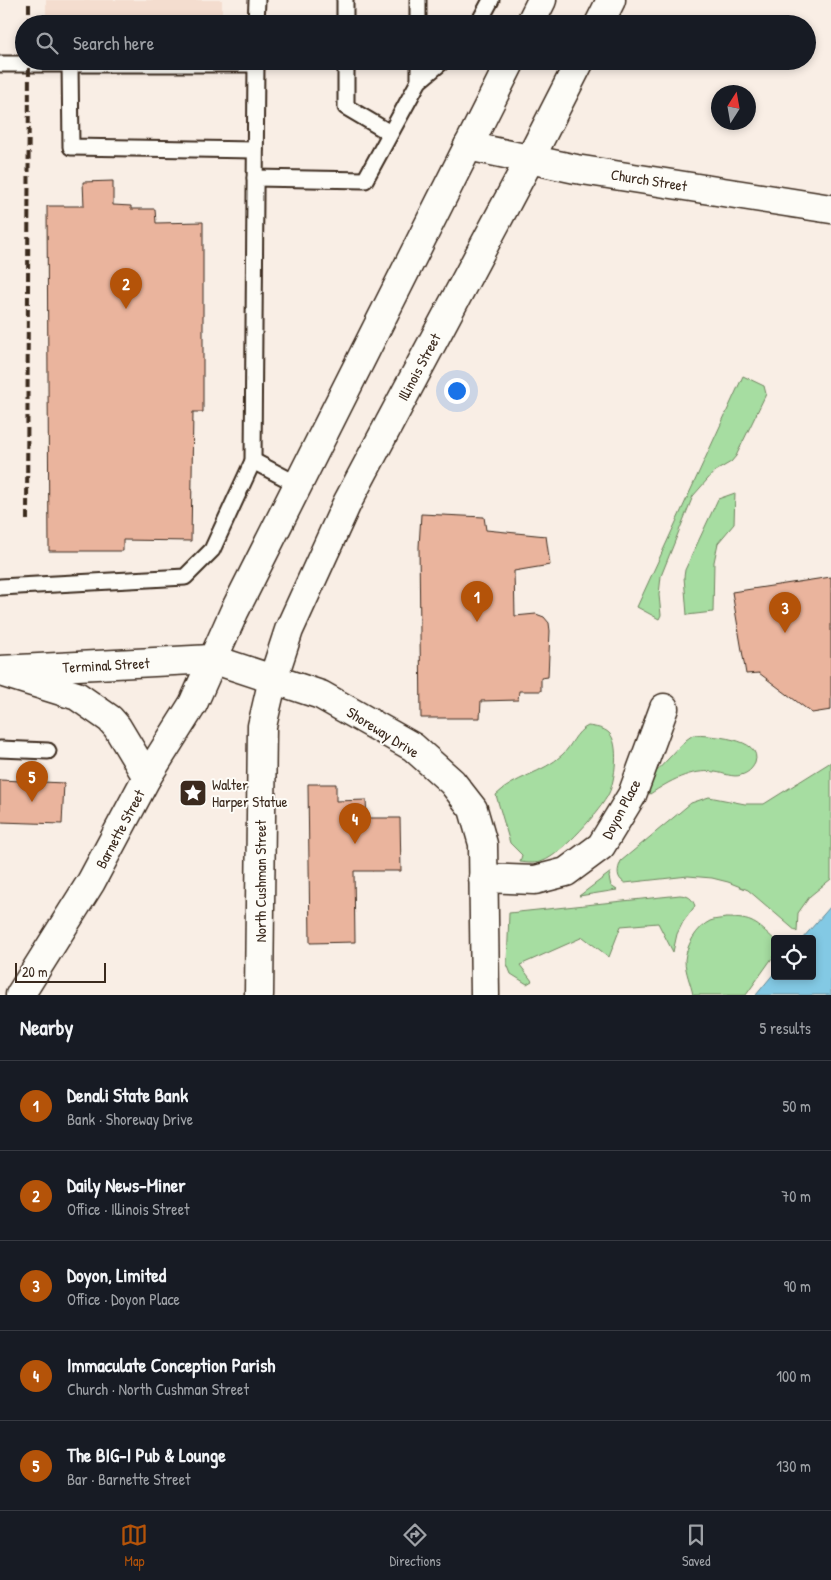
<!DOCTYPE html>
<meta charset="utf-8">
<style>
:root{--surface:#171b24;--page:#242831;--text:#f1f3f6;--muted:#9ea1a6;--line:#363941;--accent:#b45309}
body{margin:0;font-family:"Patrick Hand",sans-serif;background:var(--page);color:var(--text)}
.controls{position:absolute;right:15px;bottom:15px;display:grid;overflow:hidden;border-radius:5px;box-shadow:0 2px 8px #0003}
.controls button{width:45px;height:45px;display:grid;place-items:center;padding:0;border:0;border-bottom:1px solid var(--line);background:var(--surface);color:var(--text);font:25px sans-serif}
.compass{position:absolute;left:711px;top:85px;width:45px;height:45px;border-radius:50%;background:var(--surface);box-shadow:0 2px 8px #0003;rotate:11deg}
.scale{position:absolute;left:15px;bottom:12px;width:91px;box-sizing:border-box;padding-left:5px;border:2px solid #3b2a1e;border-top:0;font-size:14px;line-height:18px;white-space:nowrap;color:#3b2a1e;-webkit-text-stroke:4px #fdfcf7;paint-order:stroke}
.you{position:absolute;left:456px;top:390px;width:18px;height:18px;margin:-12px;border:4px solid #fff;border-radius:50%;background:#1a73e8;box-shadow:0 0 0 8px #1a73e833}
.badge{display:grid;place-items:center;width:32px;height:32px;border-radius:50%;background:var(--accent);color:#fff;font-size:16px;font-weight:700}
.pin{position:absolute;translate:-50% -41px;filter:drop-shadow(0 1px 2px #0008)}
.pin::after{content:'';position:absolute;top:26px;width:18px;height:15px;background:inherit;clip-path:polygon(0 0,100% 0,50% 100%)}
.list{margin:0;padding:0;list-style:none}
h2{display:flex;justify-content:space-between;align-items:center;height:65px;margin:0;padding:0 20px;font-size:21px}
h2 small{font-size:16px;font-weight:400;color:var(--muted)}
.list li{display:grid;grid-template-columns:32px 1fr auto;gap:15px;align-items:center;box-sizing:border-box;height:90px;padding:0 20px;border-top:1px solid var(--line)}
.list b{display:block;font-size:19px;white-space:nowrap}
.list p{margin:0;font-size:16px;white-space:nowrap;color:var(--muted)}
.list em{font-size:16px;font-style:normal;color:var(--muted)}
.icon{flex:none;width:28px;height:28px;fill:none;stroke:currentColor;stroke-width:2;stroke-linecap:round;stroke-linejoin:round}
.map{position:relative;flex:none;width:831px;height:995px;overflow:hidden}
.search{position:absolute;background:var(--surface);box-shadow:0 2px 8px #0003;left:15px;right:15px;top:15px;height:55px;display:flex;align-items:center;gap:12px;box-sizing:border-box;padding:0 18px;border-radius:28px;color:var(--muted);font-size:19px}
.sheet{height:515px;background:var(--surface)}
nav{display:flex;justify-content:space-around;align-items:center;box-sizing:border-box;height:70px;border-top:1px solid var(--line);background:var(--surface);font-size:14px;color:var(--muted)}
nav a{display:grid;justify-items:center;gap:2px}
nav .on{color:var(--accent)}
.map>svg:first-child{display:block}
</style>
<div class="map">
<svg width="831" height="995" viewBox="0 0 831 995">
<rect width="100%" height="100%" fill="#f9eee5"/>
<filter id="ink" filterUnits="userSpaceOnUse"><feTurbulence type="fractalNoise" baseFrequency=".02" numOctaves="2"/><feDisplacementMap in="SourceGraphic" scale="10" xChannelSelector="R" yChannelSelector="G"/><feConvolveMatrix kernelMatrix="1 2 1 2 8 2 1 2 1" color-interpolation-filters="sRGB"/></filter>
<g filter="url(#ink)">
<!-- built -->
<rect fill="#f4ddcf" x="46" y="0" width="176" height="24"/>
<!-- green -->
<g fill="#a6dda1" stroke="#708460">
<path d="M743,376L764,386L766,394L736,456L731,462L714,472L693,496L661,576L659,595L661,615L659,619L637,607Z"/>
<path d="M735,493L734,524L718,543L714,562L713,612L687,615L684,577L685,570L718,499Z"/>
<path d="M588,726C595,727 604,728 609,733C620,743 615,781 609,793C601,810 562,854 543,861C536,864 528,863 520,862L522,855L510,843L496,795C514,777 543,773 562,755C572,746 575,732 588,726Z"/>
<path d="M693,735C708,736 764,737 755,763C752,769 748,773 741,775C734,778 723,773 715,772C690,769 670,781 650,794L647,793L653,775L686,740Z"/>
<path d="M831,762V879L810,896L798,913L797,932L748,890L728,882L712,878L688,876L625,883C616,878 617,870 621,861L691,803L709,797L745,804H764Z"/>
<path d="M611,872L609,877L611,886L617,890L579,896Z"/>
<path d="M680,895C689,896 692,898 695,906L683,922L677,934L673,952L658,923L621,926L609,957L583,937L520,965L532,981L527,984L511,974L507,964L509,913Z"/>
<path d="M726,918C753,918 756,923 775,940V954L746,995H693C691,984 685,972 685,960C686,946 697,927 710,921C715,919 721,919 726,918Z"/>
</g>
<!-- water -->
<path fill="#83c9e4" stroke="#668995" d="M831,906V995H756L775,972V976H812V939H802Z"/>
<!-- building -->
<g fill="#eab49d" stroke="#3b2a1e">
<path d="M113,181V205L131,206V209H155L156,223L203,222V412H193L191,541L123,540V551H49L47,206H84L83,182Z"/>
<path d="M421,514L484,517L486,530L546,536L550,565L514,571L515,616L536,614L544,617L549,623L550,631L548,677L541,678V691H519L518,700L481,701L480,718H421L419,547Z"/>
<path d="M831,577V710L812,713L759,673L746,674L732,592Z"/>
<path d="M0,780L64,783L62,824L0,822Z"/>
<path d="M308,784H336V801L366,800L367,818H400L401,871H354L355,942L310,943Z"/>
</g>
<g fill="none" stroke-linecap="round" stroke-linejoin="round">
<defs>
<g id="lane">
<path d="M345,0V24"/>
<path d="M418,0V24"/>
<path d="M256,24L257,0"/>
<path d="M478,24L491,0"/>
<path d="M346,61V107L390,133"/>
<path d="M419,61V81"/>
<path d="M0,64H256"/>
<path d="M70,64L71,147L255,150"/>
<path d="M255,178L365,180L419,81L443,61"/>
<path d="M253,461L297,484"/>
<path d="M0,587L185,577L212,550L253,461L256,61"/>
<path d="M0,749L48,751"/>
</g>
<g id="street">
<path d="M468,146L576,169L831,209"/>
<path d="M0,670L212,659L321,695L413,747L452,782L473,809L483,844L485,995"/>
<path d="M483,878L535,880L566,872L601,846L632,795L664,708"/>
</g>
<g id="primary">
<path d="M530,24L542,0"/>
<path d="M599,24L611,0"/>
<path d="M0,672L77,696L110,719L117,727L147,777"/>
<path d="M20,995L91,882L147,777L193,704L234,612L511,61"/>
<path d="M259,995L262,726L273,679L289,630L347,503L530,159L580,61"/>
</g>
</defs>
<!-- lane casing -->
<use href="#lane" stroke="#3b2a1e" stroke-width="19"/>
<!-- street casing -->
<use href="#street" stroke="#3b2a1e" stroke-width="31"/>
<!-- primary casing -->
<use href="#primary" stroke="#3b2a1e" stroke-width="31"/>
<!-- lane -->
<use href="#lane" stroke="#fdfcf7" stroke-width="15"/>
<!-- street -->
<use href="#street" stroke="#fdfcf7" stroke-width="28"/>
<!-- primary -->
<use href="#primary" stroke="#fdfcf7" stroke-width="28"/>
<!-- rail -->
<g stroke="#3b2a1e" stroke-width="4" stroke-dasharray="8 4" stroke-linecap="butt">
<path d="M29,24V0"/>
<path d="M27,520L29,61"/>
</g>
</g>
</g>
<!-- icons -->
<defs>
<symbol id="sight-square" viewBox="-11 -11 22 22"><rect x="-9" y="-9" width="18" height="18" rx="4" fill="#3b2a1e" stroke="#fdfcf7"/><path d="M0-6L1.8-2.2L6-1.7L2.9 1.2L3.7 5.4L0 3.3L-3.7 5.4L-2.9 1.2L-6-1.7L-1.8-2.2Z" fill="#fff"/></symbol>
</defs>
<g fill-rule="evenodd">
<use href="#sight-square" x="177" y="777" width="32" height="32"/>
</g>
<g text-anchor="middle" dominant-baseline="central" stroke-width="4" stroke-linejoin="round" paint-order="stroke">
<!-- street labels -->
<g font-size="15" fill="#3b2a1e" stroke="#fdfcf7">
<text transform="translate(649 180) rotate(9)">Church Street</text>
<text transform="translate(419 367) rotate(-62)">Illinois Street</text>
<text transform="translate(106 665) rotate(-3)">Terminal Street</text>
<text transform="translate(383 732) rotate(32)">Shoreway Drive</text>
<text transform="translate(621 809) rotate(-62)">Doyon Place</text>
<text transform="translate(120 829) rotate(-62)">Barnette Street</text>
<text transform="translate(260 881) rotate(-90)">North Cushman Street</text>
</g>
<!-- poi labels -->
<g font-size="15" fill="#3b2a1e" stroke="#fdfcf7" text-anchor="start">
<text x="212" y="784">Walter<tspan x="212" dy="17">Harper Statue</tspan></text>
</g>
</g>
</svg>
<div class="controls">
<button><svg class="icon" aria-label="locate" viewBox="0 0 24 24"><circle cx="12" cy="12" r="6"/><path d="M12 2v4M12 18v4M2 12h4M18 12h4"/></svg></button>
</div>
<svg class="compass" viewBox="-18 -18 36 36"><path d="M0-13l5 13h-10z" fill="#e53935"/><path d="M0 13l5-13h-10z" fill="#9ea1a6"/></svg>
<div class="scale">20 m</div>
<div class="you"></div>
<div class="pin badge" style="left:477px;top:622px">1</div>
<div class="pin badge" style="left:126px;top:309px">2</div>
<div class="pin badge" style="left:785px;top:633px">3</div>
<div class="pin badge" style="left:355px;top:844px">4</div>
<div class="pin badge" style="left:32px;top:802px">5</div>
<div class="search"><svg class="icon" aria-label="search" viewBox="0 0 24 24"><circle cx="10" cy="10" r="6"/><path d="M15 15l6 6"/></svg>Search here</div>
</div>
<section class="sheet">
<h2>Nearby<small>5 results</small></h2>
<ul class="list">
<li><span class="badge">1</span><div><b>Denali State Bank</b><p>Bank · Shoreway Drive</p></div><em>50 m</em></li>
<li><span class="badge">2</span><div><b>Daily News-Miner</b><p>Office · Illinois Street</p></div><em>70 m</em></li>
<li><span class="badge">3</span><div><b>Doyon, Limited</b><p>Office · Doyon Place</p></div><em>90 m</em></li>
<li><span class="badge">4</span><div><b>Immaculate Conception Parish</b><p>Church · North Cushman Street</p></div><em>100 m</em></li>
<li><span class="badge">5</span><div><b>The BIG-I Pub &amp; Lounge</b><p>Bar · Barnette Street</p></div><em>130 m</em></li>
</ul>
</section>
<nav>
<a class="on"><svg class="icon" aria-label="map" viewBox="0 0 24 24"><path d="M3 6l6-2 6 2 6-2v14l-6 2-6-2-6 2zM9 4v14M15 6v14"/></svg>Map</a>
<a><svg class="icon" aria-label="directions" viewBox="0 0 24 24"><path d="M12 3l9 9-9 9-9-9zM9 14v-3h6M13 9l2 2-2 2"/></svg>Directions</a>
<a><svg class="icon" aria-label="saved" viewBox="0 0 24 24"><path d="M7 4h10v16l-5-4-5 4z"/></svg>Saved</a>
</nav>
